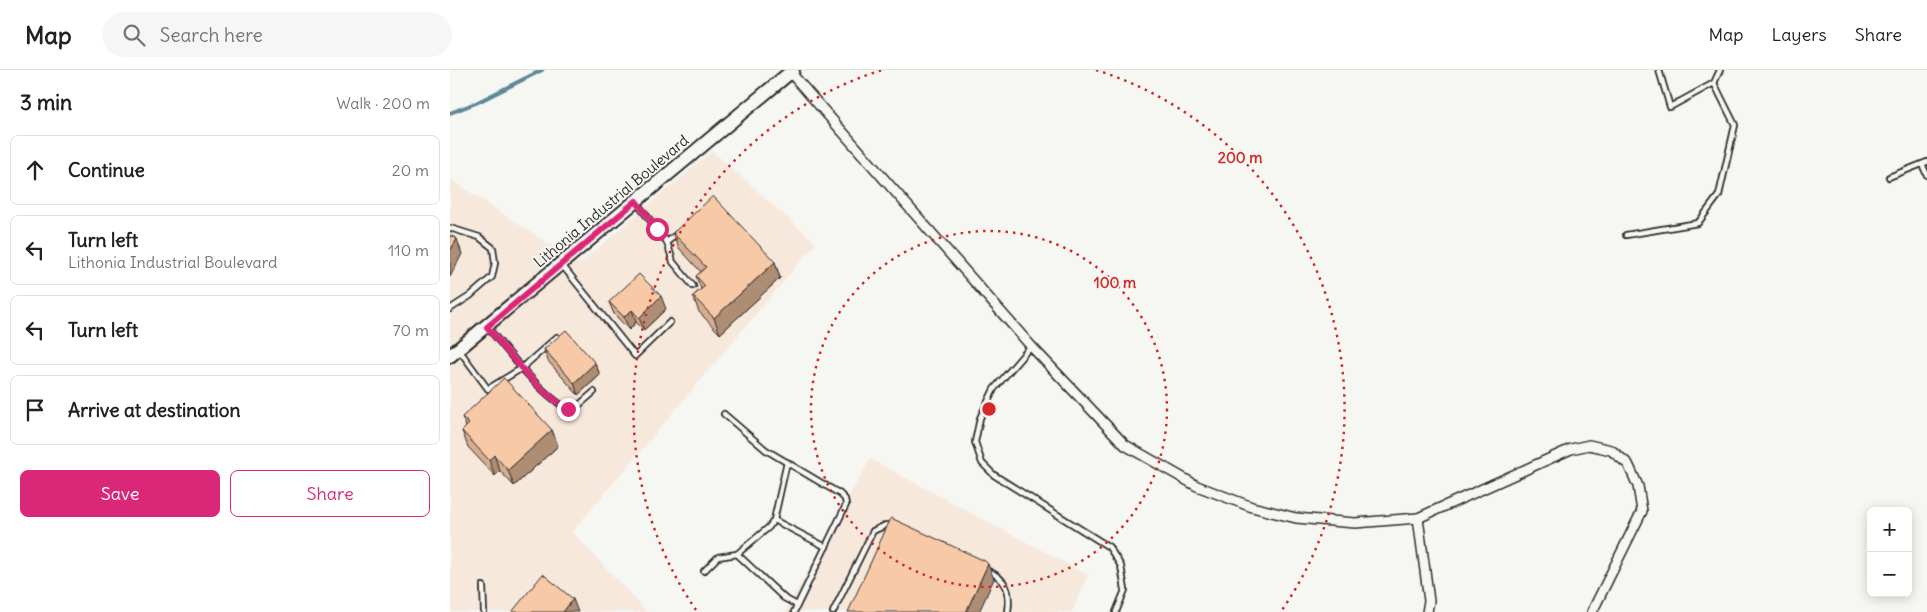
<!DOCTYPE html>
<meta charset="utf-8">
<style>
:root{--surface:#fff;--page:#f6f6f6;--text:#202124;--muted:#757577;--line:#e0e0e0;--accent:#db2777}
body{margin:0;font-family:Delius,sans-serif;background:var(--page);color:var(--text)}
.controls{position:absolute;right:15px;bottom:15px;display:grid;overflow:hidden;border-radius:8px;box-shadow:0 2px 12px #0003}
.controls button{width:45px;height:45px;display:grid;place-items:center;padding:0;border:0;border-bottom:1px solid var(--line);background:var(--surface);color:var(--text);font:25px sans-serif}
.stop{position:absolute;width:15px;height:15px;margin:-11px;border:4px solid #db2777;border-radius:50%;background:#fff}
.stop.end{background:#db2777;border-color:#fff;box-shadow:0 1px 5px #0008}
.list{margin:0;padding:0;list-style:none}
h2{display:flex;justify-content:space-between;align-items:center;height:65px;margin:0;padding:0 20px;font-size:21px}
h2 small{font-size:16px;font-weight:400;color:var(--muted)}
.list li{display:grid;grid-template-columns:32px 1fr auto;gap:15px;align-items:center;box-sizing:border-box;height:70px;margin:0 10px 10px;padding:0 10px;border:1px solid var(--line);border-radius:8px}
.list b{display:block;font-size:19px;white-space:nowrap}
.list p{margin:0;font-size:16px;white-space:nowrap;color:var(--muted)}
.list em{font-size:16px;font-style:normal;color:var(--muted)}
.actions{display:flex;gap:10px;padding:15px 20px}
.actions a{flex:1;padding:11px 0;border:1px solid var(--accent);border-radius:8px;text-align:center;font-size:18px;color:var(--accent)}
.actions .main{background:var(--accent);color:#fff}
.icon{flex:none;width:28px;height:28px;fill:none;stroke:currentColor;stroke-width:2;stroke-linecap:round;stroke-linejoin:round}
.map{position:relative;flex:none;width:1477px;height:542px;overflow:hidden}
header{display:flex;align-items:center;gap:30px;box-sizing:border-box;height:70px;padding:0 25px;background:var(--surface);border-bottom:1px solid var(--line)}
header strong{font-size:24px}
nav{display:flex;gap:28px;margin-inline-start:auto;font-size:18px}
.search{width:350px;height:45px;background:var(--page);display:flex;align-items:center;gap:12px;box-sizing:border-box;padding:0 18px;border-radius:28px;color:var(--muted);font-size:19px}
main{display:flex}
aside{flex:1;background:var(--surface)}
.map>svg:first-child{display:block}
</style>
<header>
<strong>Map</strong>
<div class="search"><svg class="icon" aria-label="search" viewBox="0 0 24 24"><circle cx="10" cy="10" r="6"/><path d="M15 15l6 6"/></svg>Search here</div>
<nav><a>Map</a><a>Layers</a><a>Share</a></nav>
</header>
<main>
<aside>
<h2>3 min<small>Walk · 200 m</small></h2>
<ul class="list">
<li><svg class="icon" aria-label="ahead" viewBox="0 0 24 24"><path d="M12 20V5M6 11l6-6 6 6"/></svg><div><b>Continue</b></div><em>20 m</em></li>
<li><svg class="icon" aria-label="left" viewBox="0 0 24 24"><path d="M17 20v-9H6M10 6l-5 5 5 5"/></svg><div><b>Turn left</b><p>Lithonia Industrial Boulevard</p></div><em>110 m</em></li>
<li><svg class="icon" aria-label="left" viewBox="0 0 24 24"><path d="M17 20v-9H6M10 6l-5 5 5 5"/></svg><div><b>Turn left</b></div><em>70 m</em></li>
<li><svg class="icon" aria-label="arrive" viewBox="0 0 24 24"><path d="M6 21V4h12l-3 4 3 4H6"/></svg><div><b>Arrive at destination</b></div></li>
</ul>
<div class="actions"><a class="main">Save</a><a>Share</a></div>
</aside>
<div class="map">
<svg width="1477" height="542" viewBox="0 0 1477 542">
<rect width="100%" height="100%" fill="#f6f6f2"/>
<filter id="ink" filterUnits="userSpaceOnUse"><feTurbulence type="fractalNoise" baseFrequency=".02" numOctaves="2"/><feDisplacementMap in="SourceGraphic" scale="10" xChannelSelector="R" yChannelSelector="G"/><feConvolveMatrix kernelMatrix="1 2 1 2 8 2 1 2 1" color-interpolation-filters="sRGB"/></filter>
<g filter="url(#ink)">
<!-- built -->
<g fill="#f7e8dc">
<path d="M262,81L366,173L122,462L197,542H0V109L129,194Z"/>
<path d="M420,389L638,505L622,542H335Z"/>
</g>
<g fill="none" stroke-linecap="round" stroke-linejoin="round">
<!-- stream -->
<path stroke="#5b8895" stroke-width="4" d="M0,43L26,33L92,0"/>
<defs>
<g id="lane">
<path d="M1209,0L1220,37L1264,13L1270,0"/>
<path d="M1472,94L1477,105"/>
<path d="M1439,107L1477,92"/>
<path d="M186,132L217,172L228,163"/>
<path d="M0,158L29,167L43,178L45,193L42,207L20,226L0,239"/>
<path d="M1176,165L1248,153L1269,125L1285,55L1264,13"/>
<path d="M217,172L223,192L243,216"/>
<path d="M112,195L185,286L220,252"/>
<path d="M38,258C62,286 86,319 117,339L129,335L144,322"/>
<path d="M581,276L544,319L530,348L525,372L532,393L544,405L659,477L671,496L675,520L666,542"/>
<path d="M10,281L38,319L72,298L107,267"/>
<path d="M274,344L316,380L390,424L395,429L396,435L344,542"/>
<path d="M324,450L376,477"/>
<path d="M287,484L319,457L324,450L337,392"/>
<path d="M254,501L268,487L287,484L334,528L347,535"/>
<path d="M538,501C557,509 561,522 558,542"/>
<path d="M33,516L34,542"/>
<path d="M383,542L423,461L436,455L442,457"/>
</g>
<g id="street">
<path d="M340,2L581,276L675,375L747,416L802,437L846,448L905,453L968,448"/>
<path d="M977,542L979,531L968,448L1121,379L1139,375L1161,380L1178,394L1188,416L1192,441L1142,542"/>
</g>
<path id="secondary" d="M0,286L343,0"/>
</defs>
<!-- lane casing -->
<use href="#lane" stroke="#2b2b2b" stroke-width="8"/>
<!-- street casing -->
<use href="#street" stroke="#2b2b2b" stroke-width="12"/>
<!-- secondary casing -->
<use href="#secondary" stroke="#2b2b2b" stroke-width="16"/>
<!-- lane -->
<use href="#lane" stroke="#f6f6f2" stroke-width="4.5"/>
<!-- street -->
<use href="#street" stroke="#f6f6f2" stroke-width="9"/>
<!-- secondary -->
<use href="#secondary" stroke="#f6f6f2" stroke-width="12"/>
</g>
<!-- wall -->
<g fill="#d5ad90" stroke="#2b2b2b">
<path d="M223,163L325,192L330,208L270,264L249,242L243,226L251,219L246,206L251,202L229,178Z"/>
<path d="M159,232L216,239L194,260L186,252L179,260L164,244Z"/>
<path d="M94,279L145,293L150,305L128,325L98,291Z"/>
<path d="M12,347L102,360L108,376L64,416L50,401L45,406L18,377L12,361L16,357Z"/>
</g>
<!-- shaded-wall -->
<g fill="#ae8d75" stroke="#2b2b2b">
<path d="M7,169L12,184L0,207V181Z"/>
<path d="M325,192L330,208L270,264L264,248Z"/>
<path d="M211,226L216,239L194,260L189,248Z"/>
<path d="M182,240L186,252L179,260L174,247Z"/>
<path d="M145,293L150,305L128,325L124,313Z"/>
<path d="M102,360L108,376L64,416L58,400Z"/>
<path d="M44,385L50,401L45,406L39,390Z"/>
<path d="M538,494L544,509L529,542H516Z"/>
<path d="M123,529L128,542H113Z"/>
</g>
<!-- building -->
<g fill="#f8c9a7" stroke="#2b2b2b">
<path d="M263,126L325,192L264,248L243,226L255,216L246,206L256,197L223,163Z"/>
<path d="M0,165L7,169L0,181Z"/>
<path d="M189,204L211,226L189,248L182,240L174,247L159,232Z"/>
<path d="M116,260L145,293L124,313L94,279Z"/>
<path d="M54,308L102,360L58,400L44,385L39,390L12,361L19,354L12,347Z"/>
<path d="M441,448L535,491L538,494L516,542H398Z"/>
<path d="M93,504L123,529L113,542H62Z"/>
</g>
</g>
<g fill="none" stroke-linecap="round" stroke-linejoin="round" filter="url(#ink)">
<!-- route -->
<path stroke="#db2777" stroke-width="6" d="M118,339C85,319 61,285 37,257L186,131L207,159"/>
</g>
<!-- distance rings -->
<g fill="none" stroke="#d62828" stroke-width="2.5" stroke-dasharray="2.5 5">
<circle cx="539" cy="339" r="178"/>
<path d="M246 540A355 355 0 0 1 432 0M646 0A355 355 0 0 1 832 540"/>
</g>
<g text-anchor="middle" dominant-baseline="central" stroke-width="4" stroke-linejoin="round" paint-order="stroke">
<!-- street labels -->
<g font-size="15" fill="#2b2b2b" stroke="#f6f6f2">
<text transform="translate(161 131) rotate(-40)">Lithonia Industrial Boulevard</text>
</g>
</g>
<circle cx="539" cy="339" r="8" fill="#d62828" stroke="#f6f6f2" stroke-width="2.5"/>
<g font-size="15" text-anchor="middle" font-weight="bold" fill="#d62828" stroke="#f6f6f2" stroke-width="4" stroke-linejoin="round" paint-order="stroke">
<text x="790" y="93">200 m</text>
<text x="665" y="218">100 m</text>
</g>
</svg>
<div class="controls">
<button>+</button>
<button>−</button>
</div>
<div class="stop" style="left:207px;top:159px"></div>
<div class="stop end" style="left:118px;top:339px"></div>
</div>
</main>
